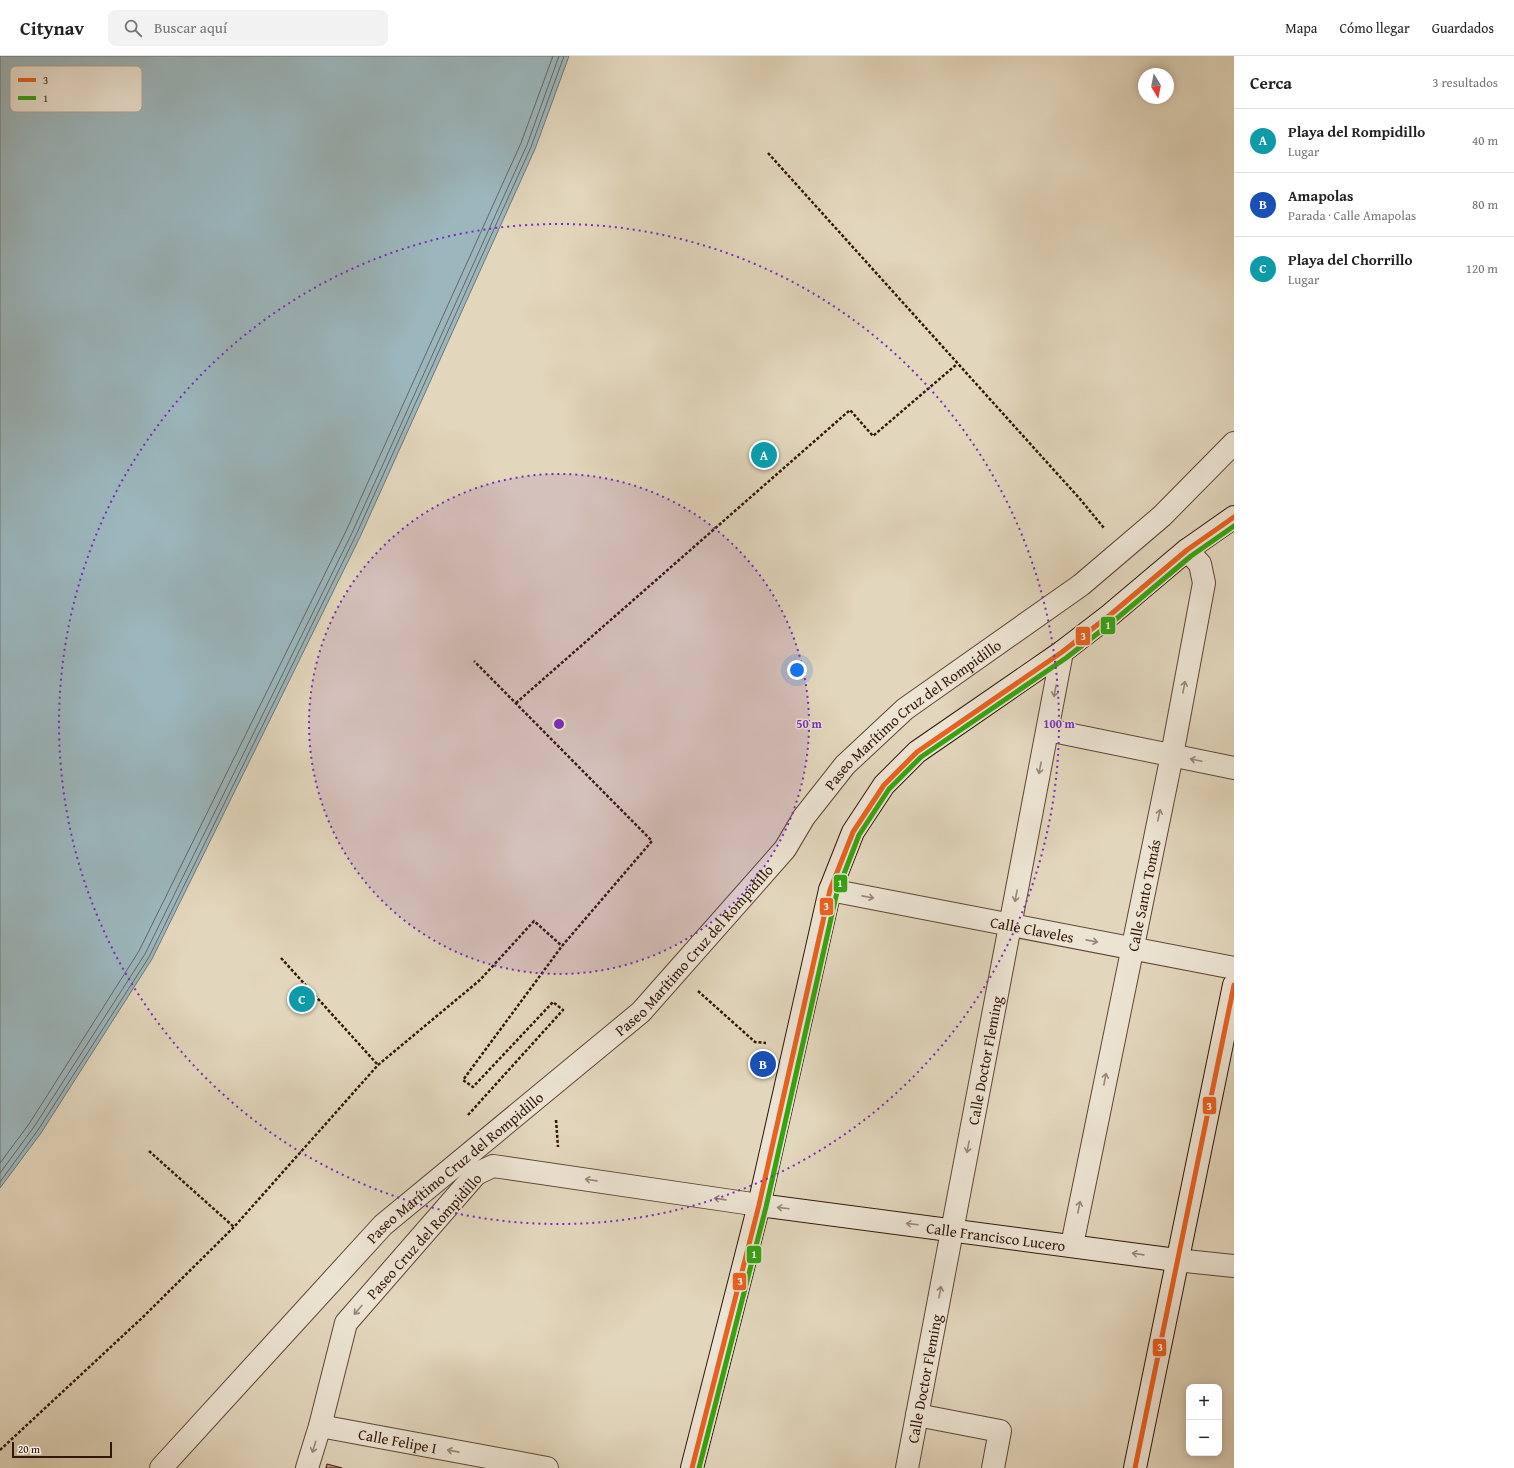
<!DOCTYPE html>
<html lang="es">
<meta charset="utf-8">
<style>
:root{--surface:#fff;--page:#f2f2f2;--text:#222;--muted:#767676;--line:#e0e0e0;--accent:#8f2418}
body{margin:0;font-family:"Gentium Book Plus",serif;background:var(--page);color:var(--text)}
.controls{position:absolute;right:12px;bottom:12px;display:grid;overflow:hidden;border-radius:8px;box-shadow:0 2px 10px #0003}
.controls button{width:36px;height:36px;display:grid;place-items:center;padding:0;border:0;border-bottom:1px solid var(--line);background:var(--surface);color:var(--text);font:20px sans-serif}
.compass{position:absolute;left:1138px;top:12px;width:36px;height:36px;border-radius:50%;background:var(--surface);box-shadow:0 2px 10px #0003;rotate:170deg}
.scale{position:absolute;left:12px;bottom:10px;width:100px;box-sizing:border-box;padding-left:4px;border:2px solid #321607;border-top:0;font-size:11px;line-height:14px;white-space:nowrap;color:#321607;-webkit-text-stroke:3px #ece4d3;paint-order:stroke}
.you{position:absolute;left:797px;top:614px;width:14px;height:14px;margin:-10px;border:3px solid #fff;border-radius:50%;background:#1a73e8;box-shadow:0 0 0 6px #1a73e833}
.badge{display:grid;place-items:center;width:26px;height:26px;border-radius:50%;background:var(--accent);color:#fff;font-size:13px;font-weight:700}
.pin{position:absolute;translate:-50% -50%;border:2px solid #fff;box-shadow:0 1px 4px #0006}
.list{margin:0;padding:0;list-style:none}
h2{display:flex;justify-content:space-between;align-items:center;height:52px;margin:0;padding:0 16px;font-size:17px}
h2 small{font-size:13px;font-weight:400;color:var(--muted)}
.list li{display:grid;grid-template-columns:26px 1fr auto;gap:12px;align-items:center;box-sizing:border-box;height:64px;padding:0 16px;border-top:1px solid var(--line)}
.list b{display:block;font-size:15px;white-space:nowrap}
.list p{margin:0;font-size:13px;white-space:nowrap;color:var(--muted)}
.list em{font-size:13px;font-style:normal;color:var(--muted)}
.icon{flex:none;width:22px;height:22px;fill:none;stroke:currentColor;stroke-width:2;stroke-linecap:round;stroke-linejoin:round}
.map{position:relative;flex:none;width:1234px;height:1412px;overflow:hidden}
header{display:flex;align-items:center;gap:24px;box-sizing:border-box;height:56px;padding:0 20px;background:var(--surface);border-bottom:1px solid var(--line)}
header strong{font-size:19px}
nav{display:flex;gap:22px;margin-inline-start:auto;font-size:14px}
.search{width:280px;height:36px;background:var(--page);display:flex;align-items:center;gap:10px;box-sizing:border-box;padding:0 14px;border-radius:8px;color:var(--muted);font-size:15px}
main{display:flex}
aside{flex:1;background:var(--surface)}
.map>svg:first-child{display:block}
</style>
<header>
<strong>Citynav</strong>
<div class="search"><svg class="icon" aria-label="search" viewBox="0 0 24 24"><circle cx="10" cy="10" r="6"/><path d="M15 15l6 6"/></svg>Buscar aquí</div>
<nav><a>Mapa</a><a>Cómo llegar</a><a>Guardados</a></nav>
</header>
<main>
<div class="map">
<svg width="1234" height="1412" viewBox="0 0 1234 1412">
<rect width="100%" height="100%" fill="#e2d6bc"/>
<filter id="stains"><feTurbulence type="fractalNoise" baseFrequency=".005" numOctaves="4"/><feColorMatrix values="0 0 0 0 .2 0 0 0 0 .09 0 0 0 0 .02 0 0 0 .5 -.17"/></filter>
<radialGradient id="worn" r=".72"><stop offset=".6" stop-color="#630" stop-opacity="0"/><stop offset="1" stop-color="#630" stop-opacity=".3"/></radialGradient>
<!-- water -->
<path fill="#9bb6bc" stroke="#717674" d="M0,0H569L535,93L360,481L152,903L41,1077L0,1132Z"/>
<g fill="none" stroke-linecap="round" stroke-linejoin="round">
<!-- shore -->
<g stroke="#666662" stroke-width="1">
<path d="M0,1107L29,1068L139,895L346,475L521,87L553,0"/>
<path d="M0,1117L34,1071L145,898L352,477L527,89L559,0"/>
<path d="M0,1126L38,1074L149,901L356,479L531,91L564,0"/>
</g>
</g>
<!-- building -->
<path fill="#d4938a" stroke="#321607" d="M327,1408L342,1412H326Z"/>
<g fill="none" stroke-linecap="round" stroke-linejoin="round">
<defs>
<g id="street">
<path d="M1048,674L1234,712"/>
<path id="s1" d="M830,834L1234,912"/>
<path id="s2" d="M1072,1189L1172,699L1204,527L1200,508L1187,494"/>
<path d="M1176,1204L1234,1210"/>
<path d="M917,1359L1000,1375L993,1412"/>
<path id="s3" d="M320,1370L547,1412"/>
<path id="s4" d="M161,1412L383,1169L641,956L785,793L804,761L845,709L905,653L1081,529L1162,460L1234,387"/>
<path d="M307,1412L320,1370L346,1267L476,1118L493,1110L759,1149"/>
<path id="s5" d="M907,1412L1062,596"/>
</g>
<g id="secondary">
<path id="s6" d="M759,1149L1176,1204"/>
<path d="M692,1412L759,1149L830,834L853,776L884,729L917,696L1062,596L1110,559L1187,494L1234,461"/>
<path d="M1135,1412L1234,929"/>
</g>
</defs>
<!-- street casing -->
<use href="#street" stroke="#5e4634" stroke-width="24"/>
<!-- secondary casing -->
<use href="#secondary" stroke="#321607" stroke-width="24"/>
<!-- path -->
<g stroke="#321607" stroke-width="2.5" stroke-dasharray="3 2" stroke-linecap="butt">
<path d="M768,97L1080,443L1104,472"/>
<path d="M516,647L850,354L873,380L957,308"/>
<path d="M281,902L378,1009"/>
<path d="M698,935L755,986L766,987"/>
<path d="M468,1059L563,954L553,946L473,1031L463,1024L562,890L652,785L474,605"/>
<path d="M556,1064L558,1091"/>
<path d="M149,1095L234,1171"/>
<path d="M0,1394L143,1261L234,1171L378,1009L480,924L534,865L562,890"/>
</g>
<!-- street -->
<use href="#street" stroke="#ece4d3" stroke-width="22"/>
<!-- secondary -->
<use href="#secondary" stroke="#ece4d3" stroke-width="22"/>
<defs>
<g id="bus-1">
<path d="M692,1412L759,1149L830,834L853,776L884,729L917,696L1062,596L1110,559L1187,494L1234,461"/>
<path d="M1135,1412L1234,929"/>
</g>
<path id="bus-2" d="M699,1412L766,1151L837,836L859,779L889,733L921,701L1066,602L1115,564L1191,500L1234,470"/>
</defs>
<!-- bus-1 casing -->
<use href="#bus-1" stroke="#ece4d3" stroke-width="8"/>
<!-- bus-2 casing -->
<use href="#bus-2" stroke="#ece4d3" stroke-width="8"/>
<!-- bus-1 -->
<use href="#bus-1" stroke="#e86121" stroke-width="5"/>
<!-- bus-2 -->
<use href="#bus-2" stroke="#35a412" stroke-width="5"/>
</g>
<!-- one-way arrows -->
<defs><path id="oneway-shaft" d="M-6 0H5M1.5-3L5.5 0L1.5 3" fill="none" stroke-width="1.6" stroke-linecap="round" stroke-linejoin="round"/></defs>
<g stroke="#988777">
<use href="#oneway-shaft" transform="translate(1184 631) rotate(-79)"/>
<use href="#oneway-shaft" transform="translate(1055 635) rotate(101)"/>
<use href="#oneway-shaft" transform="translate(1196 704) rotate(-168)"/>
<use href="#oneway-shaft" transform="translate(1040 712) rotate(101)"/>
<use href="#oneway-shaft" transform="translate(1159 759) rotate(-78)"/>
<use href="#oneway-shaft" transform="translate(1016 840) rotate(101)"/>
<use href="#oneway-shaft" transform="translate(868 841) rotate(11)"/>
<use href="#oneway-shaft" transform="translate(1092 885) rotate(11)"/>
<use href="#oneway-shaft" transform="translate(1105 1023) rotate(-79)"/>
<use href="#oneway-shaft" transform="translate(968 1091) rotate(101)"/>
<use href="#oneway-shaft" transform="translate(591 1124) rotate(-172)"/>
<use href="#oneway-shaft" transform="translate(720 1143) rotate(-172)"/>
<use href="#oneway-shaft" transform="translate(1079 1151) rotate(-79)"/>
<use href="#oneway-shaft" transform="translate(783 1152) rotate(-173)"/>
<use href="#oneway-shaft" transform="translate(912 1168) rotate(-173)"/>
<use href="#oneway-shaft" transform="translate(1138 1198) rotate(-172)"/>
<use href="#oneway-shaft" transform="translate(940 1236) rotate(-79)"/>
<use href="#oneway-shaft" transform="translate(358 1254) rotate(131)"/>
<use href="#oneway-shaft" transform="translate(314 1391) rotate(107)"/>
<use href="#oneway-shaft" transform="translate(453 1395) rotate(-169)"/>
</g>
<!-- distance rings -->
<circle cx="559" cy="668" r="250" fill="#7b2cbf" fill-opacity=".12"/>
<g fill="none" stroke="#7b2cbf" stroke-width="2" stroke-dasharray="2 4">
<circle cx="559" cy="668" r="250"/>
<circle cx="559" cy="668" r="500"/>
</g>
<g text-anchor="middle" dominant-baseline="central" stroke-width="3" stroke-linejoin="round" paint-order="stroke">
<!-- street labels -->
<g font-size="15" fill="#321607" stroke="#ece4d3">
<text stroke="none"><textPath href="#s4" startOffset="1069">Paseo Marítimo Cruz del Rompidillo</textPath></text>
<text stroke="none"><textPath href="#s2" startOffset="357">Calle Santo Tomás</textPath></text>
<text stroke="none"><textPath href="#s1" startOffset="206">Calle Claveles</textPath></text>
<text stroke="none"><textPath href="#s4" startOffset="745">Paseo Marítimo Cruz del Rompidillo</textPath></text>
<text stroke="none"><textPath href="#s5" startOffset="415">Calle Doctor Fleming</textPath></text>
<text stroke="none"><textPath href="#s4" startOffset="421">Paseo Marítimo Cruz del Rompidillo</textPath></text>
<text stroke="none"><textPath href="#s6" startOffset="239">Calle Francisco Lucero</textPath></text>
<text transform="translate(424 1180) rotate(-48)">Paseo Cruz del Rompidillo</text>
<text stroke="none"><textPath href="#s5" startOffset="91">Calle Doctor Fleming</textPath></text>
<text stroke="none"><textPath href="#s3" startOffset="79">Calle Felipe I</textPath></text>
</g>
</g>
<!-- legend -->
<rect x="10" y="10" width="132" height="46" rx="6" fill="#ece4d3" stroke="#b4a696" stroke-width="1"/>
<rect x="18" y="22" width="18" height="4" fill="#e86121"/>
<rect x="18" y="40" width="18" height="4" fill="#35a412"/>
<g font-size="11" fill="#321607">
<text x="43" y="28">3</text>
<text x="43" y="46">1</text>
</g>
<circle cx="559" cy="668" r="6" fill="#7b2cbf" stroke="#ece4d3" stroke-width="2"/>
<g font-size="12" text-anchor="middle" font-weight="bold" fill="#7b2cbf" stroke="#ece4d3" stroke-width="3" stroke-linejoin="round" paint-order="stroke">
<text x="809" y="672">50 m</text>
<text x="1059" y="672">100 m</text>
</g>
<g stroke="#ece4d3" stroke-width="1.5">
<rect x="1100" y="560" width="16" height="19" rx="4" fill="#35a412"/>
<rect x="1075" y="570" width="16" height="20" rx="4" fill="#e86121"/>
<rect x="833" y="818" width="15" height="19" rx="4" fill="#35a412"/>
<rect x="819" y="841" width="15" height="19" rx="4" fill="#e86121"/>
<rect x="1202" y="1040" width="15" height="19" rx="4" fill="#e86121"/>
<rect x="746" y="1189" width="16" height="19" rx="4" fill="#35a412"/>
<rect x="732" y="1216" width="15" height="19" rx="4" fill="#e86121"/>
<rect x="1152" y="1282" width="15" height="19" rx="4" fill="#e86121"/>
</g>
<g font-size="11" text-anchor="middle" font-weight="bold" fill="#fff">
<text x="1108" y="573">1</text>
<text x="1083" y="584">3</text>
<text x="840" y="831">1</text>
<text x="826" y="854">3</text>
<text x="1209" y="1054">3</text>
<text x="754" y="1202">1</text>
<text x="740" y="1229">3</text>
<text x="1160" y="1295">3</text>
</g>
<rect width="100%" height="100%" filter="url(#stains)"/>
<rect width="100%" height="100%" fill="url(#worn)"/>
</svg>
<div class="controls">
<button>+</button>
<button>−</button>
</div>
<svg class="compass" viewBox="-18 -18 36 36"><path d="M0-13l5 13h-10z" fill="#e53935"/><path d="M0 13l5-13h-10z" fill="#767676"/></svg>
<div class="scale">20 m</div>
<div class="you"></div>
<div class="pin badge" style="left:764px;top:399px;background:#0f9aa8">A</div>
<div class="pin badge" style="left:763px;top:1008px;background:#1a4fb4">B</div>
<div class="pin badge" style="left:302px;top:943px;background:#0f9aa8">C</div>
</div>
<aside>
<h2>Cerca<small>3 resultados</small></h2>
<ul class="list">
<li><span class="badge" style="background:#0f9aa8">A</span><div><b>Playa del Rompidillo</b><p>Lugar</p></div><em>40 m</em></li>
<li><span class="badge" style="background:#1a4fb4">B</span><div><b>Amapolas</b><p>Parada · Calle Amapolas</p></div><em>80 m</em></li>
<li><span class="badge" style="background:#0f9aa8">C</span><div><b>Playa del Chorrillo</b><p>Lugar</p></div><em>120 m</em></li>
</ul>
</aside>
</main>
